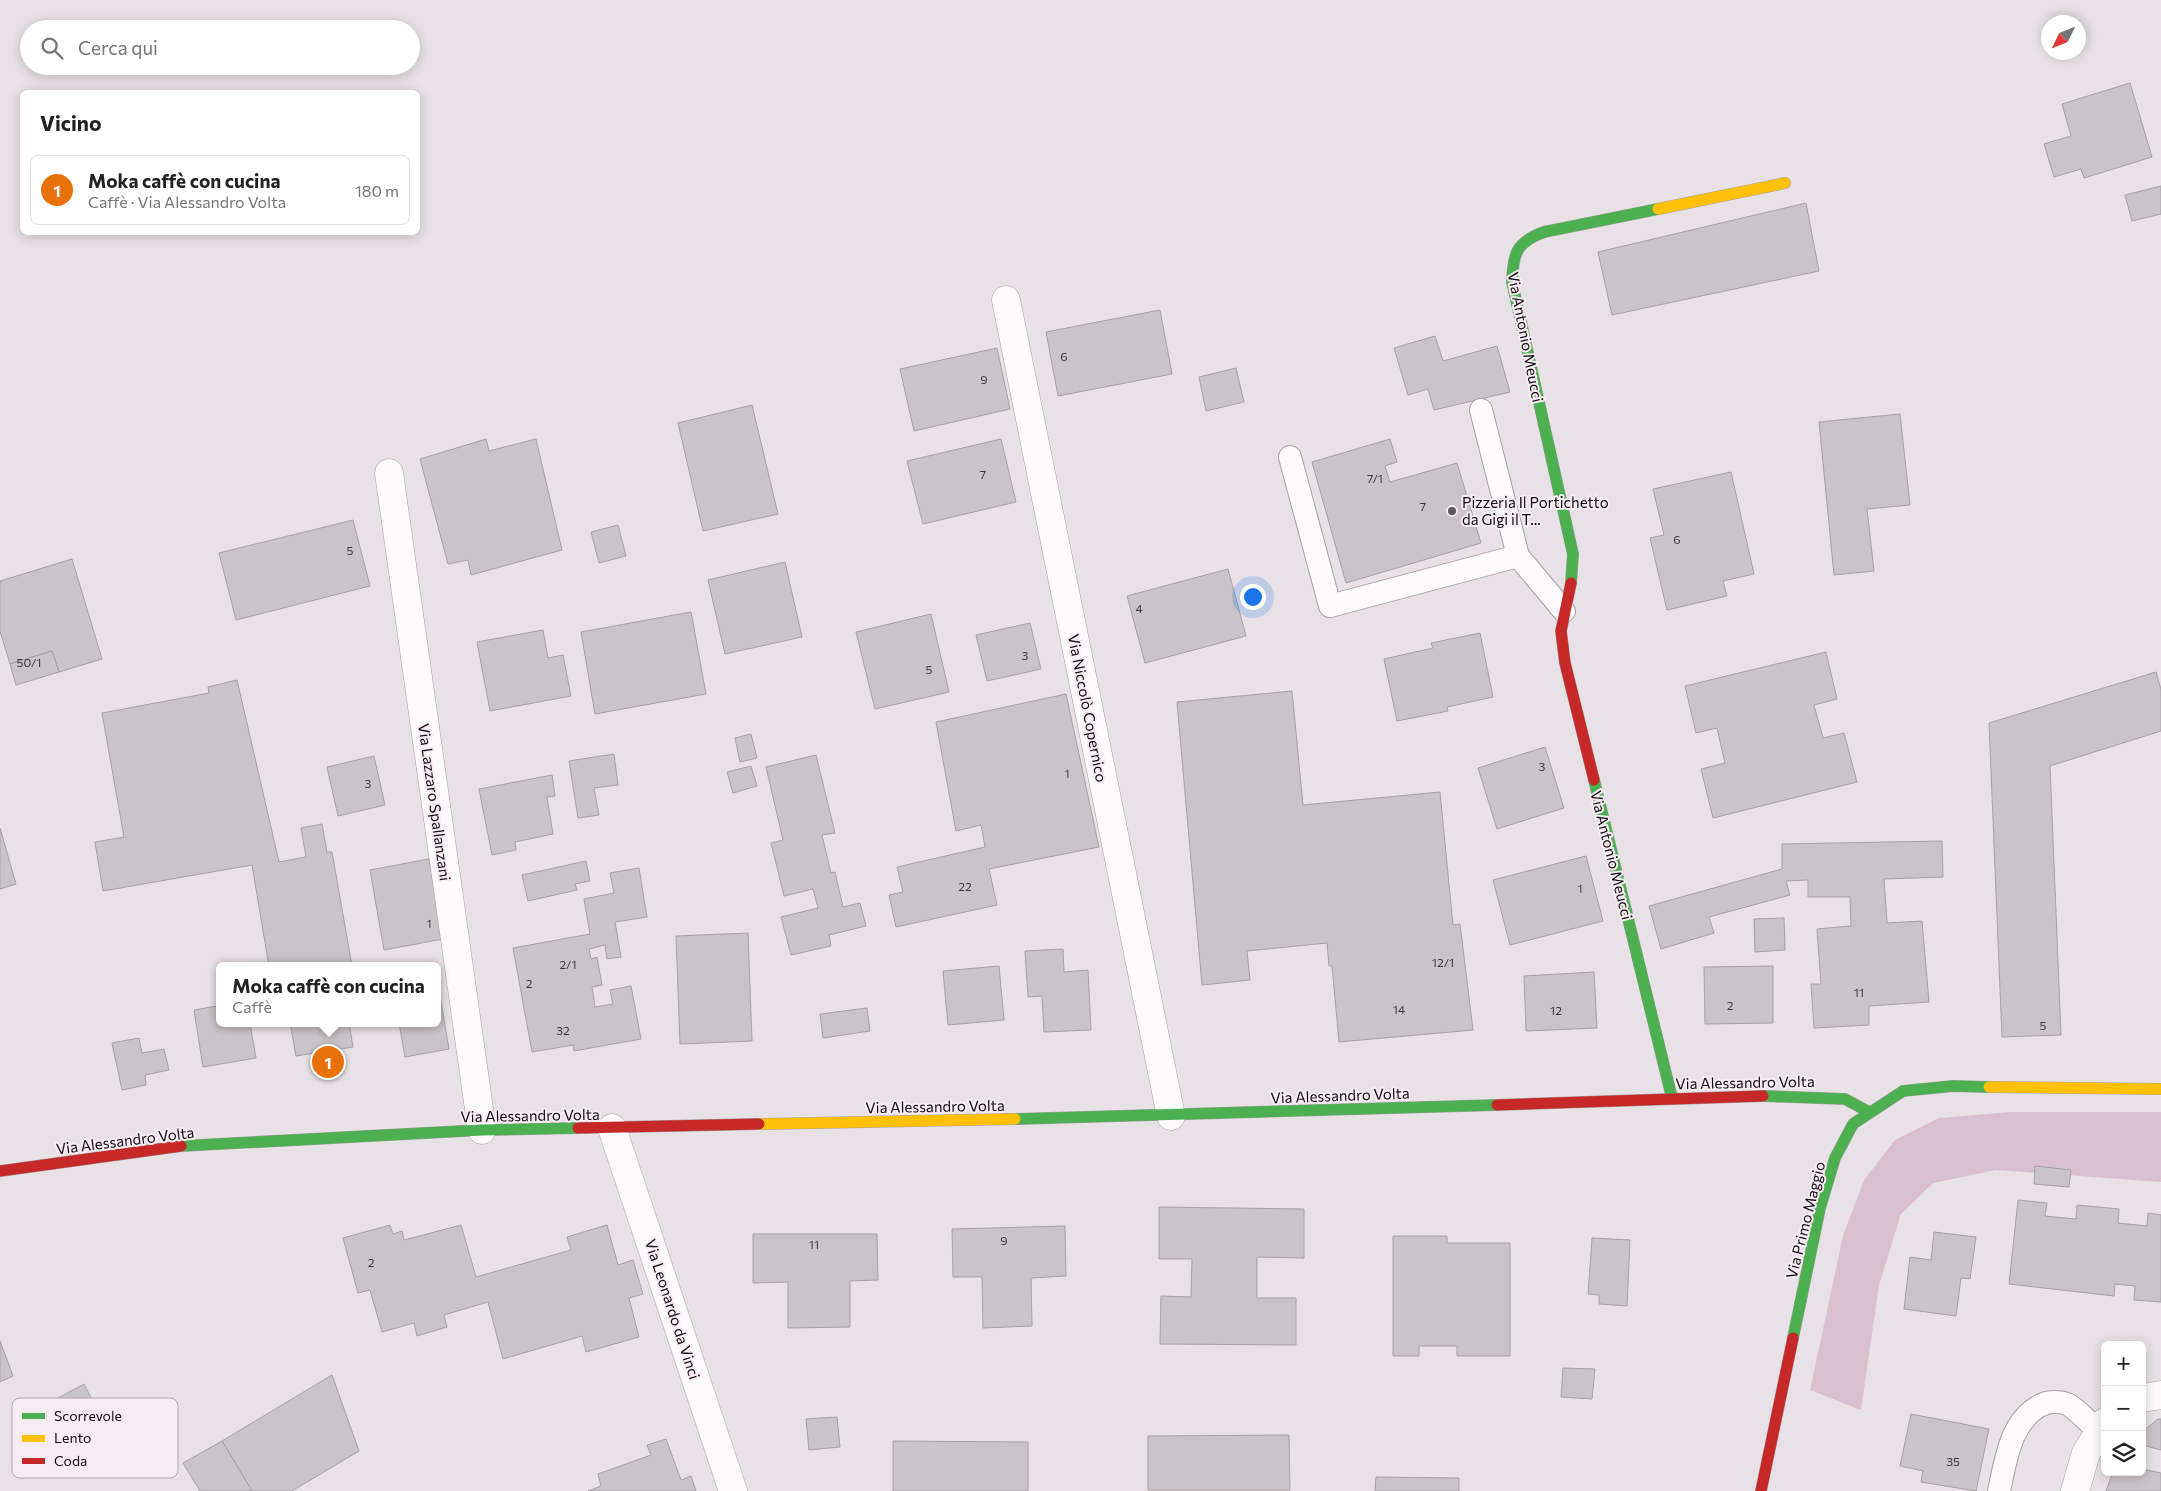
<!DOCTYPE html>
<html lang="it">
<meta charset="utf-8">
<style>
:root{--surface:#fff;--page:#f6f6f6;--text:#222;--muted:#767676;--line:#e0e0e0;--accent:#d93025}
body{margin:0;font-family:Commissioner,sans-serif;background:var(--page);color:var(--text)}
.controls{position:absolute;right:15px;bottom:15px;display:grid;overflow:hidden;border-radius:8px;box-shadow:0 2px 12px #0003}
.controls button{width:45px;height:45px;display:grid;place-items:center;padding:0;border:0;border-bottom:1px solid var(--line);background:var(--surface);color:var(--text);font:25px sans-serif}
.compass{position:absolute;left:2041px;top:15px;width:45px;height:45px;border-radius:50%;background:var(--surface);box-shadow:0 2px 12px #0003;rotate:227deg}
.you{position:absolute;left:1252px;top:596px;width:18px;height:18px;margin:-12px;border:4px solid #fff;border-radius:50%;background:#1a73e8;box-shadow:0 0 0 8px #1a73e833}
.badge{display:grid;place-items:center;width:32px;height:32px;border-radius:50%;background:var(--accent);color:#fff;font-size:16px;font-weight:700}
.pin{position:absolute;translate:-50% -50%;border:2px solid #fff;box-shadow:0 1px 5px #0006}
.popup{position:absolute;left:216px;top:962px;width:225px;height:65px;box-sizing:border-box;display:grid;place-content:center;border-radius:8px;background:var(--surface);filter:drop-shadow(0 1px 4px #0005);font-size:16px;white-space:nowrap;color:var(--muted)}
.popup b{font-size:19px;color:var(--text)}
.popup::after{content:'';position:absolute;left:50%;top:100%;margin-left:-10px;border:10px solid transparent;border-top-color:var(--surface)}
.list{margin:0;padding:0;list-style:none}
h2{display:flex;justify-content:space-between;align-items:center;height:65px;margin:0;padding:0 20px;font-size:21px}
h2 small{font-size:16px;font-weight:400;color:var(--muted)}
.list li{display:grid;grid-template-columns:32px 1fr auto;gap:15px;align-items:center;box-sizing:border-box;height:70px;margin:0 10px 10px;padding:0 10px;border:1px solid var(--line);border-radius:8px}
.list b{display:block;font-size:19px;white-space:nowrap}
.list p{margin:0;font-size:16px;white-space:nowrap;color:var(--muted)}
.list em{font-size:16px;font-style:normal;color:var(--muted)}
.icon{flex:none;width:28px;height:28px;fill:none;stroke:currentColor;stroke-width:2;stroke-linecap:round;stroke-linejoin:round}
.map{position:relative;flex:none;width:2161px;height:1491px;overflow:hidden}
.search{position:absolute;background:var(--surface);box-shadow:0 2px 12px #0003;left:20px;top:20px;width:400px;height:55px;display:flex;align-items:center;gap:12px;box-sizing:border-box;padding:0 18px;border-radius:28px;color:var(--muted);font-size:19px}
.panel{position:absolute;background:var(--surface);box-shadow:0 2px 12px #0003;left:20px;top:90px;width:400px;height:145px;border-radius:8px}
.map>svg:first-child{display:block}
</style>
<div class="map">
<svg width="2161" height="1491" viewBox="0 0 2161 1491">
<rect width="100%" height="100%" fill="#e8e1e5"/>
<!-- green -->
<path fill="#dabfcf" d="M2010,1112H2161V1182L1996,1170L1933,1183L1901,1214L1879,1285L1861,1410L1810,1390L1843,1236L1864,1180L1895,1140L1939,1118Z"/>
<!-- building -->
<g fill="#c9c4c7" stroke="#a5a1a4">
<path d="M2130,83L2152,157L2084,178L2081,169L2054,177L2044,144L2071,136L2062,104Z"/>
<path d="M2161,186V214L2132,221L2125,195Z"/>
<path d="M1806,203L1819,271L1612,315L1598,252Z"/>
<path d="M1160,310L1172,374L1058,396L1046,332Z"/>
<path d="M1435,336L1443,361L1497,346L1510,392L1434,410L1428,389L1408,395L1394,348Z"/>
<path d="M997,348L1010,409L914,431L900,369Z"/>
<path d="M1236,368L1244,402L1206,411L1199,377Z"/>
<path d="M752,405L778,514L703,531L678,423Z"/>
<path d="M1900,414L1910,505L1867,509L1874,571L1834,575L1819,422Z"/>
<path d="M486,439L489,451L536,439L562,550L471,575L468,560L448,564L420,459Z"/>
<path d="M1001,439L1016,502L923,524L907,461Z"/>
<path d="M1390,439L1397,462L1385,466L1390,482L1457,463L1481,543L1346,583L1312,462Z"/>
<path d="M1731,472L1754,574L1723,581L1727,596L1667,610L1650,538L1664,535L1653,489Z"/>
<path d="M353,520L370,586L236,620L219,553Z"/>
<path d="M618,525L626,556L599,563L591,532Z"/>
<path d="M72,559L102,659L59,672L52,651L10,664L0,631V581Z"/>
<path d="M785,562L802,637L725,654L708,580Z"/>
<path d="M1228,569L1246,636L1145,663L1127,596Z"/>
<path d="M691,612L706,694L595,714L581,632Z"/>
<path d="M931,614L949,692L875,709L856,632Z"/>
<path d="M1030,623L1041,669L987,681L976,635Z"/>
<path d="M543,630L548,658L563,655L571,696L490,711L477,642Z"/>
<path d="M1480,633L1493,697L1447,707L1448,711L1397,721L1384,659L1433,648L1431,643Z"/>
<path d="M52,651L59,672L16,685L10,664Z"/>
<path d="M1826,652L1837,699L1814,705L1823,738L1844,733L1857,782L1713,818L1701,769L1725,763L1717,728L1696,733L1685,686Z"/>
<path d="M2156,672L2161,689V731L2050,766L2061,1035L2002,1037L1989,723Z"/>
<path d="M237,680L279,862L306,857L301,828L322,824L327,852H332L352,966H269L252,865L103,891L95,842L124,837L102,713L209,693L208,687Z"/>
<path d="M1292,691L1303,805L1440,792L1453,925L1460,924L1473,1030L1339,1042L1332,966H1329L1327,943L1247,951L1250,980L1202,985L1177,702Z"/>
<path d="M1066,694L1099,847L989,869L997,905L896,927L889,895L903,892L897,867L985,847L981,825L956,831L936,722Z"/>
<path d="M751,734L757,758L740,762L735,738Z"/>
<path d="M1545,747L1564,808L1497,829L1478,768Z"/>
<path d="M614,754L618,785L594,788L599,815L578,818L569,761Z"/>
<path d="M816,755L835,833L822,835L831,873L835,872L843,907L860,903L866,926L829,935L831,946L791,955L781,917L818,908L813,889L784,896L771,843L783,840L766,767Z"/>
<path d="M374,756L385,805L338,816L327,767Z"/>
<path d="M751,766L757,786L733,793L727,772Z"/>
<path d="M552,775L555,796L547,797L553,834L515,842L516,850L492,855L479,789Z"/>
<path d="M0,828L16,884L0,889Z"/>
<path d="M1942,841L1943,877L1884,879L1887,923L1922,921L1929,1002L1869,1006V1025L1814,1028L1811,984H1821L1817,929L1851,926L1850,897H1808V880L1786,881L1790,895L1709,917L1714,933L1661,949L1649,906L1782,869V844Z"/>
<path d="M1586,856L1603,921L1510,945L1493,880Z"/>
<path d="M429,859L443,939L384,950L370,870Z"/>
<path d="M586,861L590,881L575,884L577,890L528,901L522,875Z"/>
<path d="M639,868L647,917L615,922L621,957L607,959L605,945L589,949L591,959L597,957L602,985L592,987L595,1007L613,1004L610,990L631,986L641,1039L574,1051L573,1045L532,1052L513,948L590,934L584,899L614,893L610,873Z"/>
<path d="M1784,918L1785,950L1755,952L1754,919Z"/>
<path d="M748,933L752,1041L680,1044L676,936Z"/>
<path d="M1063,949L1064,972L1088,970L1091,1030L1044,1032L1042,996L1028,997L1025,951Z"/>
<path d="M999,966L1004,1020L948,1025L943,971Z"/>
<path d="M1773,966V1023L1705,1024L1704,967Z"/>
<path d="M1594,972L1597,1028L1526,1031L1524,976Z"/>
<path d="M441,1002L449,1049L405,1057L399,1023H437V1003Z"/>
<path d="M217,1006L220,1027L250,1023L256,1058L203,1067L194,1010Z"/>
<path d="M867,1008L870,1031L823,1038L820,1014Z"/>
<path d="M290,1023H349L353,1047L296,1056Z"/>
<path d="M139,1038L142,1053L164,1049L169,1070L145,1075L146,1085L122,1090L112,1043Z"/>
<path d="M2035,1166L2071,1170L2069,1187L2034,1184Z"/>
<path d="M2018,1200L2047,1203L2045,1216L2076,1219L2077,1205L2119,1209L2118,1223L2147,1226L2148,1213L2161,1215V1302L2134,1300L2135,1286L2115,1284L2114,1296L2009,1284Z"/>
<path d="M1159,1207L1304,1209V1258L1257,1257V1298H1296V1345L1160,1344L1161,1296L1191,1297L1192,1259H1159Z"/>
<path d="M390,1225L393,1234L402,1231L404,1240L461,1225L476,1277L571,1250L567,1237L607,1225L618,1265L633,1260L643,1294L629,1298L639,1337L586,1352L582,1336L503,1359L488,1302L444,1315L447,1327L417,1336L414,1323L382,1332L370,1290L358,1293L343,1238Z"/>
<path d="M1065,1226L1066,1276L1031,1278L1032,1326L983,1328L982,1277H953L952,1229Z"/>
<path d="M1934,1232L1976,1237L1970,1279L1961,1278L1956,1316L1904,1309L1910,1257L1931,1260Z"/>
<path d="M753,1234H877L878,1280L850,1281V1327L788,1328V1282L753,1283Z"/>
<path d="M1393,1236H1447V1243H1510V1356H1457V1346H1419V1356H1393Z"/>
<path d="M1592,1238L1630,1240L1627,1306L1599,1304V1295L1588,1294Z"/>
<path d="M0,1341L13,1376L0,1382Z"/>
<path d="M1563,1368L1595,1369L1592,1399L1561,1397Z"/>
<path d="M332,1375L359,1451L292,1491H252L222,1441Z"/>
<path d="M84,1384L103,1421L93,1426L105,1448L63,1471L41,1430L35,1433L25,1416Z"/>
<path d="M130,1406L142,1428L105,1448L93,1426Z"/>
<path d="M1911,1414L1989,1429L1976,1491L1921,1482L1923,1471L1900,1466Z"/>
<path d="M837,1417L840,1447L809,1450L806,1419Z"/>
<path d="M2158,1419H2161V1450L2142,1445V1432Z"/>
<path d="M1289,1435L1290,1490H1148V1436Z"/>
<path d="M666,1439L681,1480L691,1476L696,1491H588L601,1486L598,1474L651,1455L647,1445Z"/>
<path d="M222,1441L252,1491H200L183,1463Z"/>
<path d="M893,1441L1028,1442V1491H893Z"/>
<path d="M2142,1469L2161,1473V1491H2106L2113,1472H2142Z"/>
<path d="M1376,1477L1459,1478V1491H1375Z"/>
</g>
<g fill="none" stroke-linecap="round" stroke-linejoin="round">
<defs>
<g id="lane">
<path d="M1481,410L1518,556L1564,611"/>
<path d="M1290,457L1330,606L1518,556"/>
<path d="M1999,1491C2006,1459 2011,1416 2046,1403C2052,1401 2064,1402 2069,1405C2079,1411 2089,1423 2098,1431"/>
</g>
<g id="street">
<path d="M1006,300L1171,1116"/>
<path d="M389,473L482,1130"/>
<path d="M612,1128L733,1491"/>
<path d="M2142,1398L2161,1395"/>
<path d="M2075,1491L2086,1453L2105,1422"/>
</g>
<g id="fast">
<path d="M1571,583L1573,554L1512,282C1513,254 1516,242 1544,232L1658,209"/>
<path d="M1594,780L1672,1098"/>
<path d="M1763,1096L1845,1099L1869,1112"/>
<path d="M1015,1119L1497,1105"/>
<path d="M181,1146L482,1130L578,1128"/>
<path d="M1793,1338L1820,1208L1835,1158L1853,1124L1903,1091L1953,1086L1989,1087"/>
</g>
<g id="slow">
<path d="M1658,209L1785,183"/>
<path d="M1989,1087L2161,1089"/>
<path d="M759,1124L1015,1119"/>
</g>
<g id="jam">
<path d="M1571,583L1561,631L1565,663L1594,780"/>
<path d="M1497,1105L1763,1096"/>
<path d="M578,1128L759,1124"/>
<path d="M0,1171L181,1146"/>
<path d="M1761,1491L1793,1338"/>
</g>
</defs>
<!-- lane casing -->
<use href="#lane" stroke="#a5a1a4" stroke-width="24"/>
<!-- street casing -->
<use href="#street" stroke="#a5a1a4" stroke-width="29"/>
<!-- fast casing -->
<use href="#fast" stroke="#a5a1a4" stroke-width="12"/>
<!-- slow casing -->
<use href="#slow" stroke="#a5a1a4" stroke-width="12"/>
<!-- jam casing -->
<use href="#jam" stroke="#a5a1a4" stroke-width="12"/>
<!-- lane -->
<use href="#lane" stroke="#fcfafb" stroke-width="22"/>
<!-- street -->
<use href="#street" stroke="#fcfafb" stroke-width="28"/>
<!-- fast -->
<use href="#fast" stroke="#4caf50" stroke-width="11"/>
<!-- slow -->
<use href="#slow" stroke="#ffc107" stroke-width="11"/>
<!-- jam -->
<use href="#jam" stroke="#c62828" stroke-width="11"/>
</g>
<!-- markers -->
<circle fill="#5b5659" stroke="#f8ecf3" stroke-width="2" cx="1452" cy="511" r="5"/>
<g text-anchor="middle" dominant-baseline="central" stroke-width="4" stroke-linejoin="round" paint-order="stroke">
<!-- number labels -->
<g font-size="12" fill="#3e393c">
<text x="1064" y="356">6</text>
<text x="984" y="379">9</text>
<text x="983" y="474">7</text>
<text x="1375" y="478">7/1</text>
<text x="1423" y="506">7</text>
<text x="1677" y="539">6</text>
<text x="350" y="550">5</text>
<text x="1139" y="608">4</text>
<text x="1025" y="655">3</text>
<text x="29" y="662">50/1</text>
<text x="929" y="669">5</text>
<text x="1542" y="766">3</text>
<text x="1067" y="773">1</text>
<text x="368" y="783">3</text>
<text x="965" y="886">22</text>
<text x="1580" y="888">1</text>
<text x="429" y="923">1</text>
<text x="1443" y="962">12/1</text>
<text x="568" y="964">2/1</text>
<text x="529" y="983">2</text>
<text x="1859" y="992">11</text>
<text x="1730" y="1005">2</text>
<text x="1399" y="1009">14</text>
<text x="1556" y="1010">12</text>
<text x="2043" y="1025">5</text>
<text x="563" y="1030">32</text>
<text x="1004" y="1240">9</text>
<text x="814" y="1244">11</text>
<text x="371" y="1262">2</text>
<text x="1953" y="1461">35</text>
</g>
<!-- street labels -->
<g font-size="15" fill="#0f0b0e" stroke="#f8ecf3">
<text transform="translate(1526 337) rotate(79)">Via Antonio Meucci</text>
<text transform="translate(1088 708) rotate(79)">Via Niccolò Copernico</text>
<text transform="translate(435 802) rotate(82)">Via Lazzaro Spallanzani</text>
<text transform="translate(1612 855) rotate(76)">Via Antonio Meucci</text>
<text transform="translate(1745 1082) rotate(-1)">Via Alessandro Volta</text>
<text transform="translate(1340 1095) rotate(-2)">Via Alessandro Volta</text>
<text transform="translate(935 1106) rotate(-1)">Via Alessandro Volta</text>
<text transform="translate(530 1115) rotate(-1)">Via Alessandro Volta</text>
<text transform="translate(125 1140) rotate(-7)">Via Alessandro Volta</text>
<text transform="translate(1805 1220) rotate(-76)">Via Primo Maggio</text>
<text transform="translate(673 1309) rotate(72)">Via Leonardo da Vinci</text>
</g>
<!-- poi labels -->
<g font-size="15" fill="#0f0b0e" stroke="#f8ecf3" text-anchor="start">
<text x="1462" y="502">Pizzeria Il Portichetto<tspan x="1462" dy="17">da Gigi il T...</tspan></text>
</g>
</g>
<!-- legend -->
<rect x="12" y="1398" width="166" height="80" rx="8" fill="#f8ecf3" stroke="#b2a8ae" stroke-width="1"/>
<rect x="22" y="1413" width="23" height="6" fill="#4caf50"/>
<rect x="22" y="1435" width="23" height="7" fill="#ffc107"/>
<rect x="22" y="1458" width="23" height="6" fill="#c62828"/>
<g font-size="14" fill="#0f0b0e">
<text x="54" y="1421">Scorrevole</text>
<text x="54" y="1443">Lento</text>
<text x="54" y="1466">Coda</text>
</g>
</svg>
<div class="controls">
<button>+</button>
<button>−</button>
<button><svg class="icon" aria-label="layers" viewBox="0 0 24 24"><path d="M12 4l9 5-9 5-9-5zM3 14l9 5 9-5"/></svg></button>
</div>
<svg class="compass" viewBox="-18 -18 36 36"><path d="M0-13l5 13h-10z" fill="#e53935"/><path d="M0 13l5-13h-10z" fill="#767676"/></svg>
<div class="you"></div>
<div class="pin badge" style="left:328px;top:1062px;background:#e8710a">1</div>
<div class="popup"><b>Moka caffè con cucina</b>Caffè</div>
<div class="search"><svg class="icon" aria-label="search" viewBox="0 0 24 24"><circle cx="10" cy="10" r="6"/><path d="M15 15l6 6"/></svg>Cerca qui</div>
<section class="panel">
<h2>Vicino<small></small></h2>
<ul class="list">
<li><span class="badge" style="background:#e8710a">1</span><div><b>Moka caffè con cucina</b><p>Caffè · Via Alessandro Volta</p></div><em>180 m</em></li>
</ul>
</section>
</div>
